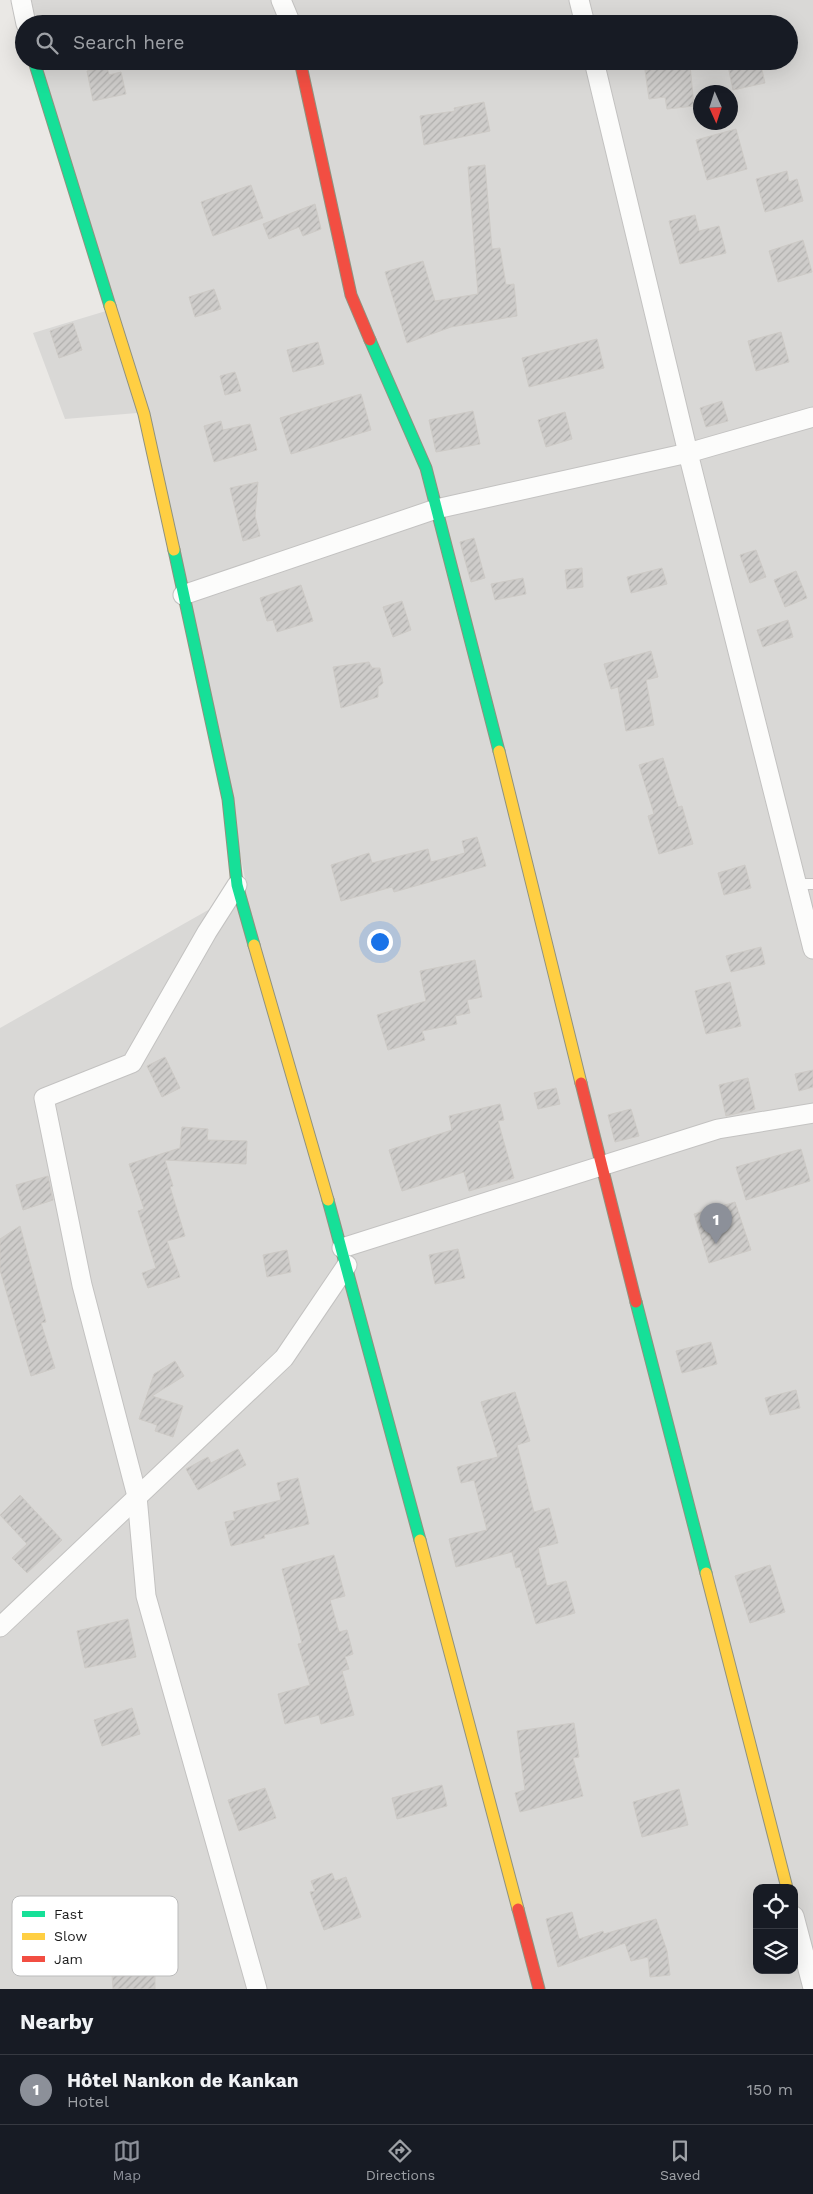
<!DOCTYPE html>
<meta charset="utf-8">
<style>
:root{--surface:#171b24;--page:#20242c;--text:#f1f3f6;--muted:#9ea1a6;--line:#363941;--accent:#8c9099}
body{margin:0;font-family:"Work Sans",sans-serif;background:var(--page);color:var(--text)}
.controls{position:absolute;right:15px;bottom:15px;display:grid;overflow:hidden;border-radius:10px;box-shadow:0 5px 20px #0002}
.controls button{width:45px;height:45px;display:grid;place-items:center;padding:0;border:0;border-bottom:1px solid var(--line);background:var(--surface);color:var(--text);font:25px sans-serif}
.compass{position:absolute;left:693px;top:85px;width:45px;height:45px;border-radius:50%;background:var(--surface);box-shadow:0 5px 20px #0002;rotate:177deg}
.you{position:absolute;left:379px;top:941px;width:18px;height:18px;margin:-12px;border:4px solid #fff;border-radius:50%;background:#1a73e8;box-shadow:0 0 0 8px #1a73e833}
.badge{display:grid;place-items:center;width:32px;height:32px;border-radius:50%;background:var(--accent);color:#fff;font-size:16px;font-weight:700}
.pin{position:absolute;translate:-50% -41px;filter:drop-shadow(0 1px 2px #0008)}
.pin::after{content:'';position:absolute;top:26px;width:18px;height:15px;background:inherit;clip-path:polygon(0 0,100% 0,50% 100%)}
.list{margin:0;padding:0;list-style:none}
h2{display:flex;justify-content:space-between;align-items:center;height:65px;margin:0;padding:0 20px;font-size:21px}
h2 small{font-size:16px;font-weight:400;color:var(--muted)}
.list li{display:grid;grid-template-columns:32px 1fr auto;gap:15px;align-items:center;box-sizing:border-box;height:70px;padding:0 20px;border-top:1px solid var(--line)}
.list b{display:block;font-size:19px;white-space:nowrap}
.list p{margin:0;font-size:16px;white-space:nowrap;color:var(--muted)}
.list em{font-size:16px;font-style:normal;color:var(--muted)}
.icon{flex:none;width:28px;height:28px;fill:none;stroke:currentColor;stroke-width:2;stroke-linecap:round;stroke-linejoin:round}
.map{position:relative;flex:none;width:813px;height:1989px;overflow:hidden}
.search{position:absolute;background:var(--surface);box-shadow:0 5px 20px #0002;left:15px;right:15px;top:15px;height:55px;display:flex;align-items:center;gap:12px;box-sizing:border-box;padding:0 18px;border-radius:28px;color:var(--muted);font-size:19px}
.sheet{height:135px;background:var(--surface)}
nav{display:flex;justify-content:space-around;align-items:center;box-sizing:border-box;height:70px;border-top:1px solid var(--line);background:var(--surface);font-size:14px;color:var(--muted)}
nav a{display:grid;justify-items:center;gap:2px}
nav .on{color:var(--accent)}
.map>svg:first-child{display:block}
</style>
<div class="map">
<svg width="813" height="1989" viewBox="0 0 813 1989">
<defs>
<pattern id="building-hatch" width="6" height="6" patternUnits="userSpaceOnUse" patternTransform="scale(1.25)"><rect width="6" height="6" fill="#ceccca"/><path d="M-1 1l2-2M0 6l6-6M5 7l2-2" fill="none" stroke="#b0afad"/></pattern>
</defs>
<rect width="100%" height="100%" fill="#eae8e5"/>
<!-- residential -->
<path fill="#d9d8d6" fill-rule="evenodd" d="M26,0H813V1989H0V1028L247,888L149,412L65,419L33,333L116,308L40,61H789V24H32ZM700,92H730V122H700ZM757,1888H794V1970H757Z"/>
<!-- building -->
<g fill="url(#building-hatch)" stroke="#cdcac6">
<path d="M727,61H760L765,83L733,90Z"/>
<path d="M690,65L694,106L667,109L665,97L649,99L645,70Z"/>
<path d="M107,67L109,75L121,72L126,94L93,101L87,71Z"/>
<path d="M484,102L490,131L424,145L420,116L455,111L454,108Z"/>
<path d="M736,129L747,169L707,180L696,140Z"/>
<path d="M485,165L492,249L500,248L506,285L514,284L517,316L451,327L407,343L385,272L423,261L435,301L478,294L468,167Z"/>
<path d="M787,171L789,182L797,179L803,201L765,212L756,179Z"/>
<path d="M251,185L263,218L213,236L201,202Z"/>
<path d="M315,204L321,229L303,236L299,227L269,239L263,224Z"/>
<path d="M695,215L699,231L719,226L726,253L680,264L669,221Z"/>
<path d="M803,240L812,272L778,282L769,251Z"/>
<path d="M214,289L221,309L195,317L189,297Z"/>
<path d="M73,323L82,350L59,358L50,331Z"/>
<path d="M781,332L789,362L756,371L748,341Z"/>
<path d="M597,339L604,368L529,387L522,358Z"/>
<path d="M318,342L324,364L293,372L287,350Z"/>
<path d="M235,372L241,391L225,395L220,376Z"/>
<path d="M361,394L371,430L291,454L280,418Z"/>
<path d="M722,401L728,421L706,427L700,408Z"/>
<path d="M473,411L480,444L436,452L429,420Z"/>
<path d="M565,412L572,439L546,447L538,420Z"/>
<path d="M221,421L223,430L250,424L257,450L214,462L204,426Z"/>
<path d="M258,482L255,516L260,536L243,541L230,488Z"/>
<path d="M474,538L485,578L471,582L460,542Z"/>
<path d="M756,550L766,577L750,583L740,555Z"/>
<path d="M582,568L583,587L567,589L565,570Z"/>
<path d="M662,568L667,584L631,593L627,577Z"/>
<path d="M796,571L807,598L785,607L774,580Z"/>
<path d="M523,578L526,594L495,600L491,584Z"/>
<path d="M301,585L313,621L277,632L273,620L267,621L260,598Z"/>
<path d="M402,601L411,630L393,637L383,607Z"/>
<path d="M788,620L793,637L763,647L757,630Z"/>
<path d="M651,651L658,677L646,680L654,725L626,731L618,687L611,689L604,664Z"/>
<path d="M369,662L372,668H380L383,683L378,687V697L341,708L333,667Z"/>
<path d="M663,758L678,807L682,806L693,844L659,854L648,816L654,814L639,765Z"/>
<path d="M477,837L486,866L394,892L392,887L341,901L331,865L369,853L372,863L428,849L431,862L465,853L462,841Z"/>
<path d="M745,865L751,888L724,895L718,873Z"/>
<path d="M761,947L765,964L731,972L726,956Z"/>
<path d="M475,960L482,997L467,1000L470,1013L455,1016L457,1024L422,1031L425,1040L388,1050L377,1015L426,1001L420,971Z"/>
<path d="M730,982L741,1026L706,1034L695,991Z"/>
<path d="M165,1057L180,1088L162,1097L147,1066Z"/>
<path d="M813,1070V1087L799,1091L795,1074Z"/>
<path d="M748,1078L755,1109L726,1116L719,1085Z"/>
<path d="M556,1088L560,1104L538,1109L534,1093Z"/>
<path d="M500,1104L504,1120L498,1121L514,1178L469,1191L464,1172L402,1191L389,1150L452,1130L449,1116Z"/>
<path d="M631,1109L639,1136L615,1142L608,1115Z"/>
<path d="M182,1127L208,1129L207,1140L247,1141L246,1164L165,1160L173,1186L170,1187L185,1236L167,1241L180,1277L148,1288L142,1273L156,1268L138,1211L144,1209L129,1164L180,1148Z"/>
<path d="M801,1149L810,1181L746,1200L736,1167Z"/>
<path d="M48,1176L53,1200L23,1210L16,1185Z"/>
<path d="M735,1202L751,1250L709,1263L694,1214Z"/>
<path d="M20,1226L46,1322L41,1323L55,1368L31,1376L0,1270V1239Z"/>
<path d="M458,1249L465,1278L435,1284L429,1255Z"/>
<path d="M287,1250L291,1272L267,1277L263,1255Z"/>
<path d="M711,1342L717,1364L682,1373L676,1351Z"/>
<path d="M175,1361L184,1376L152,1396L183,1406L173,1437L155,1431L157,1425L139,1419L154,1374Z"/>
<path d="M796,1390L800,1408L770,1415L765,1398Z"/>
<path d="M515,1392L530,1441L517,1445L534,1512L549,1508L558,1543L538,1548L547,1586L566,1581L575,1613L536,1624L520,1567L516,1568L512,1552L456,1567L449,1539L487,1530L474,1480L461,1483L457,1467L498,1457L481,1402Z"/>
<path d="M238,1449L246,1465L198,1490L186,1469L208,1457L211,1463Z"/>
<path d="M298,1478L309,1524L264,1535L265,1538L231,1546L225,1522L235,1520L233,1512L281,1500L277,1483Z"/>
<path d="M20,1495L62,1540L27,1573L12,1558L27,1544L0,1515Z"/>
<path d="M334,1555L345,1596L330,1600L339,1632L347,1630L353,1654L345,1657L349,1669L342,1671L354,1715L321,1724L319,1715L285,1724L278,1694L310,1685L298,1644L302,1643L282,1569Z"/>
<path d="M770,1565L785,1612L750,1623L735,1576Z"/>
<path d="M128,1619L136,1657L85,1668L77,1631Z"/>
<path d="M132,1708L140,1734L102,1746L94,1720Z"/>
<path d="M574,1723L579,1757L573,1758L583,1796L520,1812L515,1793L525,1790L517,1731Z"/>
<path d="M442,1785L447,1806L397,1819L392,1798Z"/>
<path d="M265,1788L276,1818L239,1831L228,1800Z"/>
<path d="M679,1789L688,1825L642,1837L633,1802Z"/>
<path d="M332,1873L335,1881L346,1877L361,1917L324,1930L310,1892L315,1891L311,1881Z"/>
<path d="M572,1912L579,1939L603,1931L604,1934L656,1919L667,1951L670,1975L650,1977L648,1957L631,1961L625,1943L558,1967L546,1919Z"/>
<path d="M138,1916L142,1966H155V1989H113L108,1918Z"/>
</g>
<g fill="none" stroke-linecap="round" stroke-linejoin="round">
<defs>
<path id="lane" d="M797,884H813"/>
<g id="street">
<path d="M21,0L26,24"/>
<path d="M281,0L291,24"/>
<path d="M579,0L585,24"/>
<path d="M594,61L688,453L813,949"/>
<path d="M183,595L436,509L688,453L813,417"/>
<path d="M237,885L207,932L132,1063L44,1098L82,1285L137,1496L146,1596L257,1989"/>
<path d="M342,1248L718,1129L813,1113"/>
<path d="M0,1627L284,1358L347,1265"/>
<path d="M794,1916L813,1988"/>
</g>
<g id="fast">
<path d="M34,61L110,306"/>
<path d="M370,340L426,468L499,751"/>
<path d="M174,550L228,799L237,885L254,945"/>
<path d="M328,1200L420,1540"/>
<path d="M636,1302L706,1573"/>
</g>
<g id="slow">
<path d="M110,306L144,414L174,550"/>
<path d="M499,751L581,1083"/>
<path d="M254,945L328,1200"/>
<path d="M420,1540L518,1909"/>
<path d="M706,1573L787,1888"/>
</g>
<g id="jam">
<path d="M300,61L351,295L370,340"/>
<path d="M581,1083L636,1302"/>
<path d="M518,1909L539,1989"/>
</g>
</defs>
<!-- lane casing -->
<use href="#lane" stroke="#c3c2c1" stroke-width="12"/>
<!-- street casing -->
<use href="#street" stroke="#c3c2c1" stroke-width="21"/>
<!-- fast casing -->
<use href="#fast" stroke="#90927f" stroke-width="13"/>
<!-- slow casing -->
<use href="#slow" stroke="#90927f" stroke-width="13"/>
<!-- jam casing -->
<use href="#jam" stroke="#90927f" stroke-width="13"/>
<!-- lane -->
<use href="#lane" stroke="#fcfcfb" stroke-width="10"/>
<!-- street -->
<use href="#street" stroke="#fcfcfb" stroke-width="19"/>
<!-- fast -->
<use href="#fast" stroke="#16e098" stroke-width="11"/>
<!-- slow -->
<use href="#slow" stroke="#ffcf43" stroke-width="11"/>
<!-- jam -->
<use href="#jam" stroke="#f24e42" stroke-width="11"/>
</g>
<!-- legend -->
<rect x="12" y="1896" width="166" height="80" rx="8" fill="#fff" stroke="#bbb" stroke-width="1"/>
<rect x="22" y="1911" width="23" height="6" fill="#16e098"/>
<rect x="22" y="1933" width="23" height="7" fill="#ffcf43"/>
<rect x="22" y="1956" width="23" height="6" fill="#f24e42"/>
<g font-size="14" fill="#1c1c1c">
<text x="54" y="1919">Fast</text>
<text x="54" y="1941">Slow</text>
<text x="54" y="1964">Jam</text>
</g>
</svg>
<div class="controls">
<button><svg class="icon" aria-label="locate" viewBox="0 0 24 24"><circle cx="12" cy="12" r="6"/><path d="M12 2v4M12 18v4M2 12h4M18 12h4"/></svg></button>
<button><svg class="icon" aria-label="layers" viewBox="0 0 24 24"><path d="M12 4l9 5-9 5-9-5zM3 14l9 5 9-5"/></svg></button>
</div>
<svg class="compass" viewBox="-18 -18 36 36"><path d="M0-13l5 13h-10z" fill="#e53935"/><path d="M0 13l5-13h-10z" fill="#9ea1a6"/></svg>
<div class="you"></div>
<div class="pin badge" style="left:716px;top:1244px">1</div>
<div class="search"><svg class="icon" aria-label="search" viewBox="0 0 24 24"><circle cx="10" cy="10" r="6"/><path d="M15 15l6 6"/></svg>Search here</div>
</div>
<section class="sheet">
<h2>Nearby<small></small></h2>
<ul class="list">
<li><span class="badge">1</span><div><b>Hôtel Nankon de Kankan</b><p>Hotel</p></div><em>150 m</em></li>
</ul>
</section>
<nav>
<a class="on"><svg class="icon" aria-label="map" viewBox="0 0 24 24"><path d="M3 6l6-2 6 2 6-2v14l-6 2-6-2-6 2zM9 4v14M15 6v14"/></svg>Map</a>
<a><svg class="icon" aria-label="directions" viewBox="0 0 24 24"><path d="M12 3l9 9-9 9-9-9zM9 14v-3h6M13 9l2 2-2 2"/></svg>Directions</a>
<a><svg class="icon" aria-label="saved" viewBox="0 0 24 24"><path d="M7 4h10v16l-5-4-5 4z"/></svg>Saved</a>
</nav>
